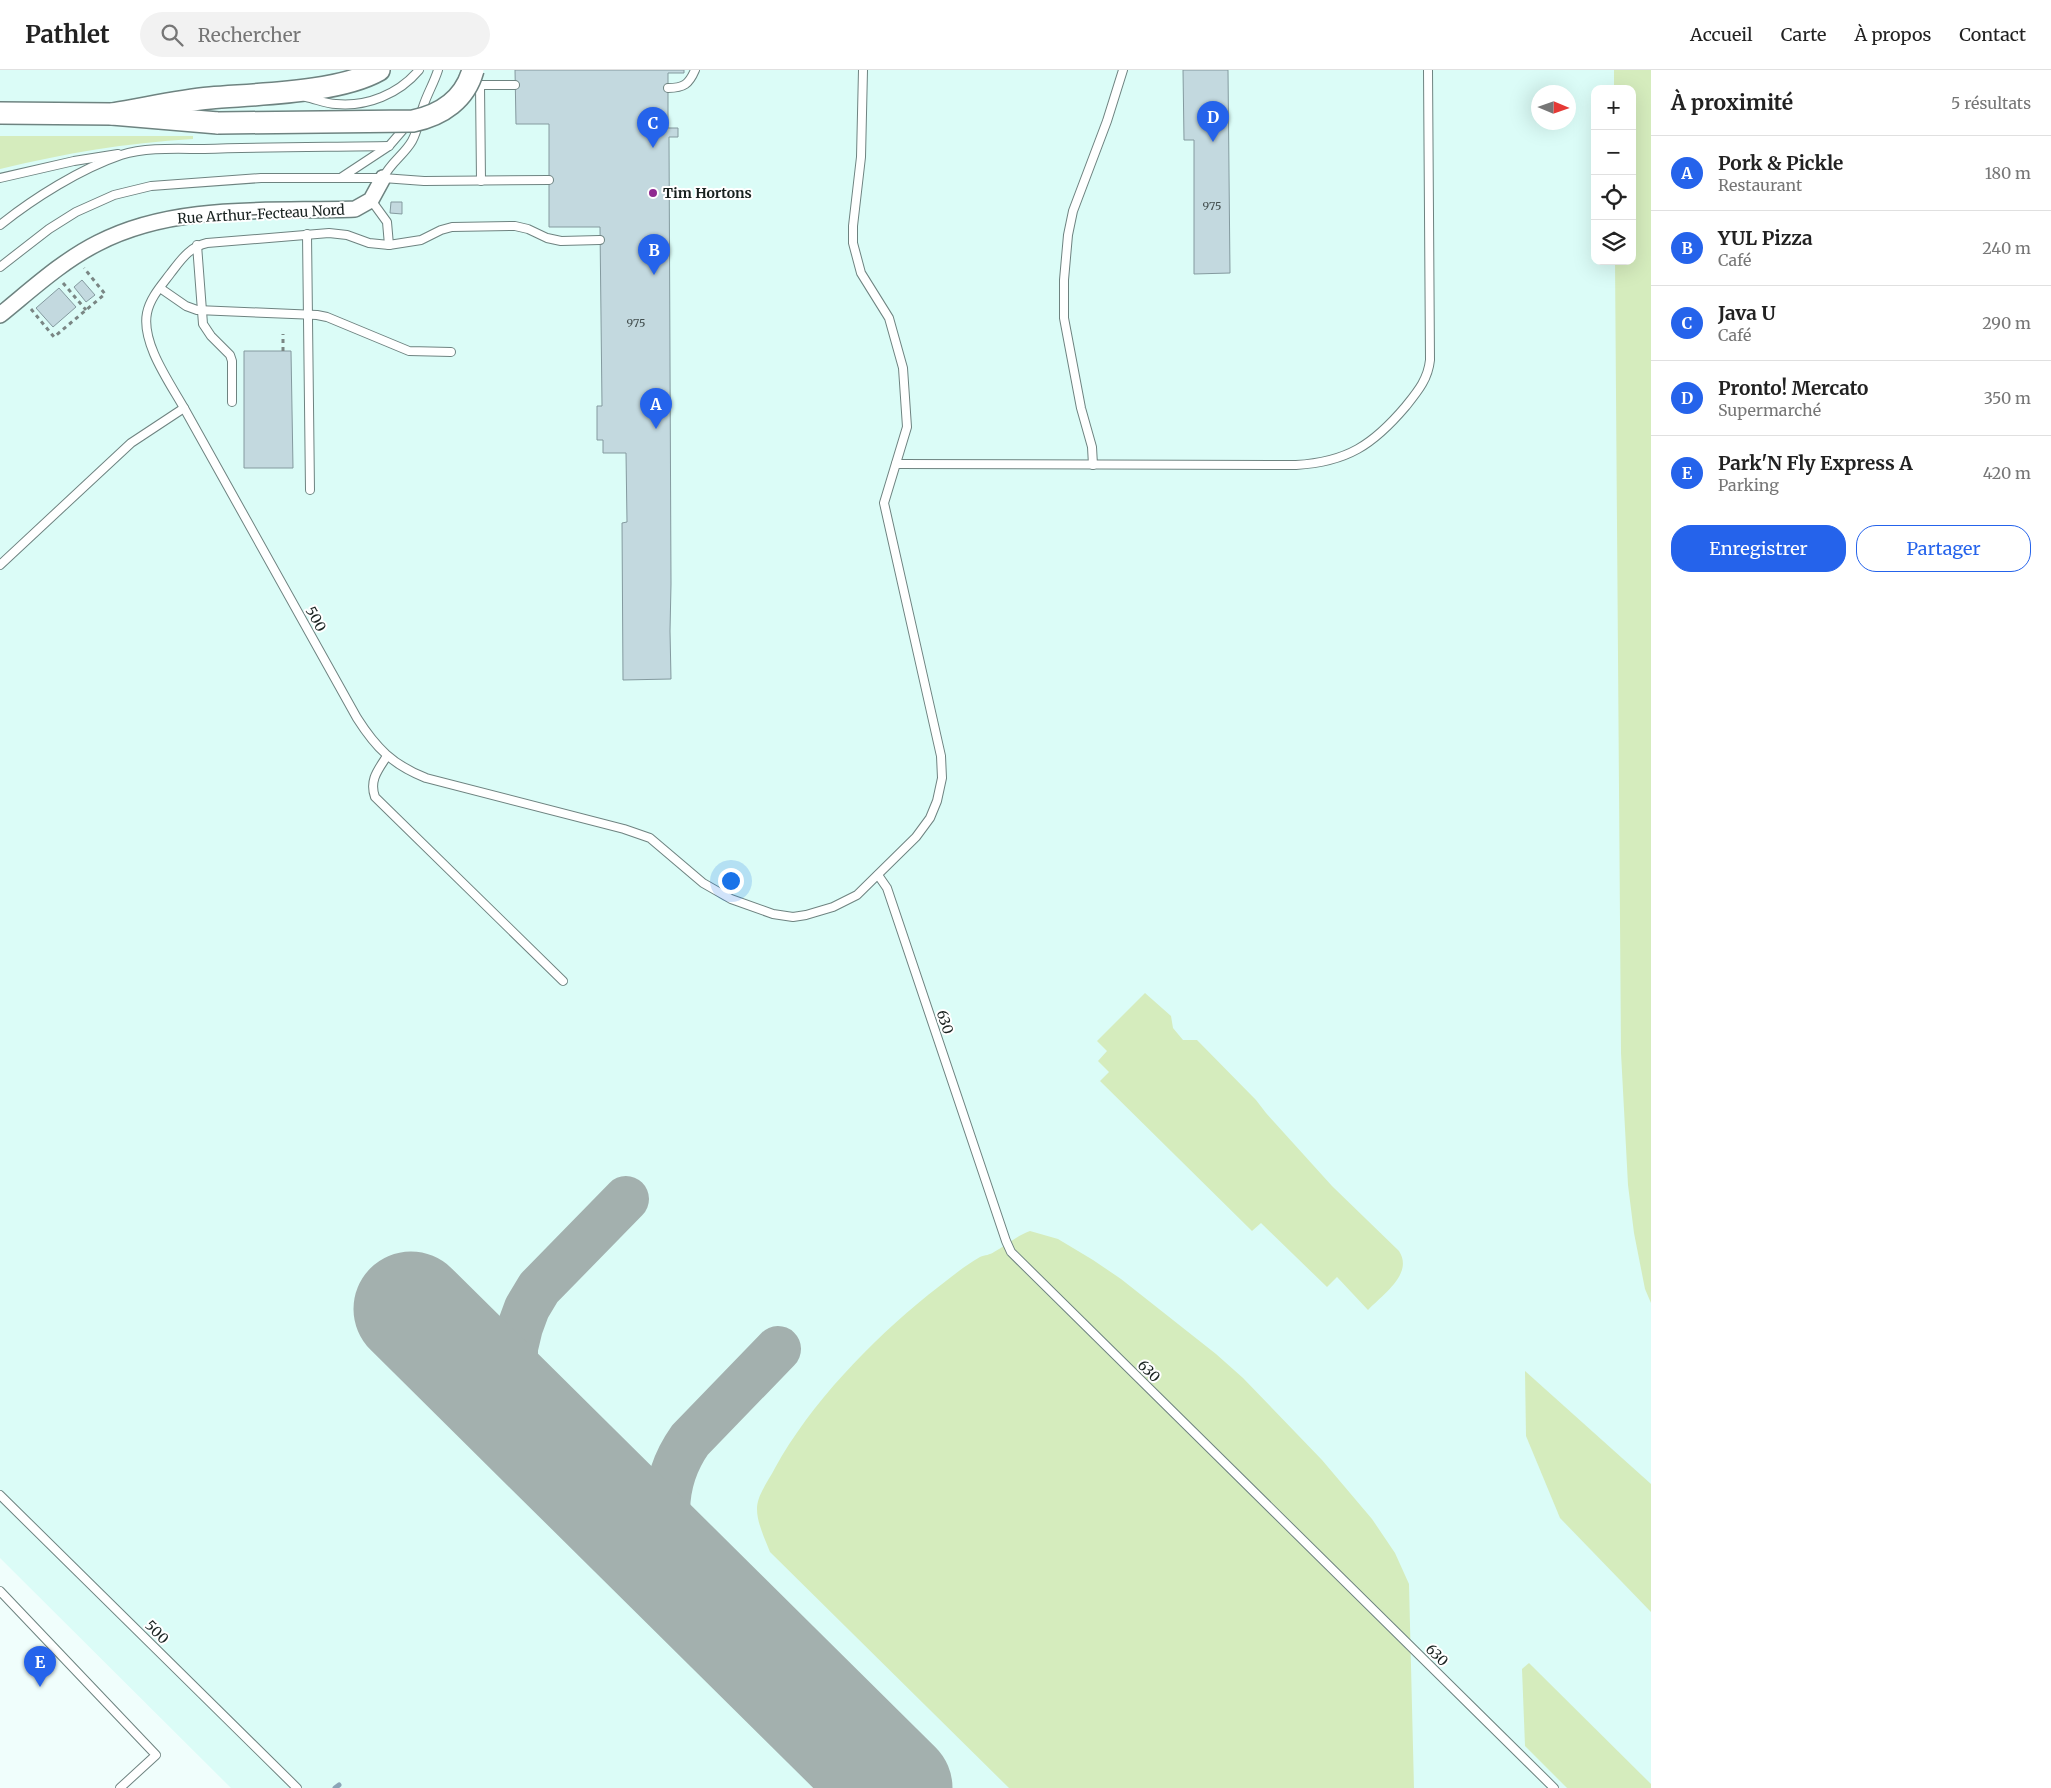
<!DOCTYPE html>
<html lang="fr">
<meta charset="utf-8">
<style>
:root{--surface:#fff;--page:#f2f2f2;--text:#222;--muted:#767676;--line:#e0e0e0;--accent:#2563eb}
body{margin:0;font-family:Merriweather,serif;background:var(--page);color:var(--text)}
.controls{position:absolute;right:15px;top:15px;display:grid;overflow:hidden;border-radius:10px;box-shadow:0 5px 20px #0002}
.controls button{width:45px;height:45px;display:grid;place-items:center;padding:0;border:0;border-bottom:1px solid var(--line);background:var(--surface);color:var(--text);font:25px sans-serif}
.compass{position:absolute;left:1531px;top:15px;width:45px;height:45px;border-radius:50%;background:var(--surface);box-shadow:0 5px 20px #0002;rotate:92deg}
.you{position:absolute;left:730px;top:810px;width:18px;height:18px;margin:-12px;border:4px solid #fff;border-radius:50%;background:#1a73e8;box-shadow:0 0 0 8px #1a73e833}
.badge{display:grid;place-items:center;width:32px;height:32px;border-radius:50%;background:var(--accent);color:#fff;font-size:16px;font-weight:700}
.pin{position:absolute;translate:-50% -41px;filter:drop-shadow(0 1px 2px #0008)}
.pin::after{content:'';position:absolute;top:26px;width:18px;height:15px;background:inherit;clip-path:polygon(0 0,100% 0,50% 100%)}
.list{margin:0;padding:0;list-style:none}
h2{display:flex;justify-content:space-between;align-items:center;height:65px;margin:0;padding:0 20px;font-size:21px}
h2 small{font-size:16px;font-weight:400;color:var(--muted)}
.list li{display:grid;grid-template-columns:32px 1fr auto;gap:15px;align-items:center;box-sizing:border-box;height:75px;padding:0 20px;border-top:1px solid var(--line)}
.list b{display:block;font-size:19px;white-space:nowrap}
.list p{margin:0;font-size:16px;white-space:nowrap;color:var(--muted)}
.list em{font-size:16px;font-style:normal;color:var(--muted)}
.actions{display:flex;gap:10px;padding:15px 20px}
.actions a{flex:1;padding:11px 0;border:1px solid var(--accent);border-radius:20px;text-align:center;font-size:18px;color:var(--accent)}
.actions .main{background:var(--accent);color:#fff}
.icon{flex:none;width:28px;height:28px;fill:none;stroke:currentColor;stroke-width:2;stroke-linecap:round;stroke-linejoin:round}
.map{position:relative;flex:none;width:1651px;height:1718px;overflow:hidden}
header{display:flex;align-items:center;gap:30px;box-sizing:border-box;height:70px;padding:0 25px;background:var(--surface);border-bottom:1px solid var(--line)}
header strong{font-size:24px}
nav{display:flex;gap:28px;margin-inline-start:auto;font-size:18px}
.search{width:350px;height:45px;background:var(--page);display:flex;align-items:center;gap:12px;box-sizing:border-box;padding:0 18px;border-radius:28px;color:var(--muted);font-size:19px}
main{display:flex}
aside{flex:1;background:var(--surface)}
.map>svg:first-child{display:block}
</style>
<header>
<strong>Pathlet</strong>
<div class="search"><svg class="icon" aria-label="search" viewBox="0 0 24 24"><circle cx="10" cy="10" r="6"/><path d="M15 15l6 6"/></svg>Rechercher</div>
<nav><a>Accueil</a><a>Carte</a><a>À propos</a><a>Contact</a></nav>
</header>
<main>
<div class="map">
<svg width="1651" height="1718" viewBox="0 0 1651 1718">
<rect width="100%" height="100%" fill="#f0fefc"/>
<!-- built -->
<path fill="#dbfcf7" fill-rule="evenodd" d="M0,0H1651V1718H231L0,1488ZM1595,19H1632V191H1595ZM1538,22H1568V52H1538Z"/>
<!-- green -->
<g fill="#d5ecbd">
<path d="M1614,0H1651V1233L1645,1219L1634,1163L1628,1115L1621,983L1615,191H1632V19H1614Z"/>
<path d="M0,66H193V69C125,73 66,83 0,99Z"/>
<path d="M1145,923L1171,946L1173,958L1183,970H1197L1256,1030L1266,1043L1332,1116L1399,1181C1414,1204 1382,1225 1368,1240L1337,1207L1327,1217L1261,1153L1252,1161L1100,1011L1109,1002L1098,991L1107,981L1097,971Z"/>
<path d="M1030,1161L1058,1169L1093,1190L1121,1209L1216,1284L1243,1308L1322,1390L1372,1449L1395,1483L1409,1514L1414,1718H1009L770,1482C765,1469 757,1453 757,1439C757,1425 769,1410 775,1398C810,1334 872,1270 928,1225C945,1212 961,1198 980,1187C985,1185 990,1185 994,1182C1007,1175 1016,1166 1030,1161Z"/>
<path d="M1525,1301L1651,1414V1542L1560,1448L1526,1366Z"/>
<path d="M1529,1593L1651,1714V1718H1567L1525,1676L1522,1599Z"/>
</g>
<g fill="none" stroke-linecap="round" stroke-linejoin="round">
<!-- stream -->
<path stroke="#8ba5b7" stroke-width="5" d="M335,1718L339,1715"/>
<!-- taxiway -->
<g stroke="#a3b0ae" stroke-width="46">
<path d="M626,1129L539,1218L527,1238L520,1257L515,1278V1301L519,1322L523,1333L543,1364L658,1478L664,1489"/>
<path d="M733,1557L731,1550C718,1537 702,1524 690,1509C658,1468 661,1411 690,1370L778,1279"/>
</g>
<!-- runway -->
<path stroke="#a3b0ae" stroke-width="115" d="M411,1239L895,1718"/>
</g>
<!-- building -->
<g fill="#c3d9df" stroke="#849a9f">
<path d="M515,0H684V3H668V58H678V67H669L671,514L670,561L671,609L623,610L622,453L627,452L626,383H603V370H597V336H602L600,157H549V54H516Z"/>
<path d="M1183,0H1228L1230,203L1194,204V70H1184Z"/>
<path d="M391,132H402V144L390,143Z"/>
<path d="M82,210L95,225L86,232L74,217Z"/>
<path d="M59,218L76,237L53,257L36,238Z"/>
<path d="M244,281H291L293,398H244Z"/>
</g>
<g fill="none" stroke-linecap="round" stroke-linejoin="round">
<defs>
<g id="lane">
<path d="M668,18C684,18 689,14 695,0"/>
<path d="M306,27C316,29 326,34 336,34C367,37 399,24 419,0"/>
<path d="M342,107L389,76L408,54"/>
<path d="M0,108L74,91L118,84"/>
<path d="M383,108C391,92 404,85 412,71C418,60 419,48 423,37C427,24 434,13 438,0"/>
<path d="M481,111L480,15H515"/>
<path d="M371,130L387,152L389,175"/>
<path d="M0,155C34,128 80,99 121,85C147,77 177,79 204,79C266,77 328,77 389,76"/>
<path d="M307,164L310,420"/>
<path d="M600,170L561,171L547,168L528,159L515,156L452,157L441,160L421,170L389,175L369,173L347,165L329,163L207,173C189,177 181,190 170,204C161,216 150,228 147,243C141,273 170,313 184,338L357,648C376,678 393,695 426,708L624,759L650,768L703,813L731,829L773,844L793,847L806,845L833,837L857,825L916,767L930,748L937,731L942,708L941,686L884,433L907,357L903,298L889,248L861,203L853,173V156L861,87L863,0"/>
<path d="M197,175L203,254L211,266L230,285L232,291V332"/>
<path d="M0,197L49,159L76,142L114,125L151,116L261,108H383L424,111L549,110"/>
<path d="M160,218L186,236L197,240L317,245L327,247L409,281L451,282"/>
<path d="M896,394L1296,395C1347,392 1373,375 1406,336C1418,321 1428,309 1430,290L1428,0"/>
<path d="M1093,395L1092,377L1081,338L1064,248V210L1068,165L1073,141L1107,51L1123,0"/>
<path d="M0,495L131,373L184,338"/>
<path d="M387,686C378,700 369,710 375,727L563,911"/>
<path d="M878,805L887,818L1006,1171L1011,1182L1554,1718"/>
<path d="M0,1425L297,1718"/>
<path d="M0,1521L156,1685L120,1718"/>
</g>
<path id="street" d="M0,245C31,220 62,191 98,173C175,133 270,142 355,139L371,130L383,108"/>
<g id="secondary">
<path d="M0,43L112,44L218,53"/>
<path d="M112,44C144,39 177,31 210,28C257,24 339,23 379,0"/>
</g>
</defs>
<!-- lane casing -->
<use href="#lane" stroke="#6e8380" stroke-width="10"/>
<!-- street casing -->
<use href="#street" stroke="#6e8380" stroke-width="18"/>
<!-- secondary casing -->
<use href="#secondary" stroke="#6e8380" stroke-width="24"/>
<!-- path -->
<g stroke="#7a8684" stroke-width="3" stroke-dasharray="4 4" stroke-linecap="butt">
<path d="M63,213L86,240"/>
<path d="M31,239L54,267L105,224L84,198"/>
<path d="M283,281V264"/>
</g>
<!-- lane -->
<use href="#lane" stroke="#fff" stroke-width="8"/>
<!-- street -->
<use href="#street" stroke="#fff" stroke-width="15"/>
<!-- secondary -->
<use href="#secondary" stroke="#fff" stroke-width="21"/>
<defs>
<path id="secondary-bridge" d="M218,53L413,51C442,45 465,29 473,0"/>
</defs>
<!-- secondary-bridge casing -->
<use href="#secondary-bridge" stroke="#6e8380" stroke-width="24" stroke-linecap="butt"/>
<!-- secondary-bridge -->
<use href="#secondary-bridge" stroke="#fff" stroke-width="21"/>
</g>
<!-- markers -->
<circle fill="#8f2a90" stroke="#fff" stroke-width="2" cx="653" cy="123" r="5"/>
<g text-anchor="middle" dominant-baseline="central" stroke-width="4" stroke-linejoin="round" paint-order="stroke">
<!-- number labels -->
<g font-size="11" fill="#434f4f">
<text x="1212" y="136">975</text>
<text x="636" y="253">975</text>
</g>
<!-- poi labels -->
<g font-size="14" font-weight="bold" fill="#18211f" stroke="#fff" text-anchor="start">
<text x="663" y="123">Tim Hortons</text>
</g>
<!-- street labels -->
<g font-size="14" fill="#18211f" stroke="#fff">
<text transform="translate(261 144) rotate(-3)">Rue Arthur-Fecteau Nord</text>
<text transform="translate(316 549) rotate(61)">500</text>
<text transform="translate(945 952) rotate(72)">630</text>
<text transform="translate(1149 1301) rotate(45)">630</text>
<text transform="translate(157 1562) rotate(45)">500</text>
<text transform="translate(1437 1585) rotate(45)">630</text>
</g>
</g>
</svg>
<div class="controls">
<button>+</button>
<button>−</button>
<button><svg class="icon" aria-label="locate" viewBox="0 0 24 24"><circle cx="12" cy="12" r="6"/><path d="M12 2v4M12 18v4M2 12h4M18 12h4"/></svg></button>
<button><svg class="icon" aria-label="layers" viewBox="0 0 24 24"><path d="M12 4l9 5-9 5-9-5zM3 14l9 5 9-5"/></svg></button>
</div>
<svg class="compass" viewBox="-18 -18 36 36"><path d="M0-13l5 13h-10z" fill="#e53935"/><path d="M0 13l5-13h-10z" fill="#767676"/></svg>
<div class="you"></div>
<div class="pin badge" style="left:656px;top:359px">A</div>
<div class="pin badge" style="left:654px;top:205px">B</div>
<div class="pin badge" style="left:653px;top:78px">C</div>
<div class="pin badge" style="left:1213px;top:72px">D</div>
<div class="pin badge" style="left:40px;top:1617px">E</div>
</div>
<aside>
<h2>À proximité<small>5 résultats</small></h2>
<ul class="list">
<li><span class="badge">A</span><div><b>Pork &amp; Pickle</b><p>Restaurant</p></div><em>180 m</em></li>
<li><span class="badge">B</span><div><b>YUL Pizza</b><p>Café</p></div><em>240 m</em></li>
<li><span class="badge">C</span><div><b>Java U</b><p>Café</p></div><em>290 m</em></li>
<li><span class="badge">D</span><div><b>Pronto! Mercato</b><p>Supermarché</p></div><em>350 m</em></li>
<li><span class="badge">E</span><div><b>Park'N Fly Express A</b><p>Parking</p></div><em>420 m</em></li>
</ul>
<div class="actions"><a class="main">Enregistrer</a><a>Partager</a></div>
</aside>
</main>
